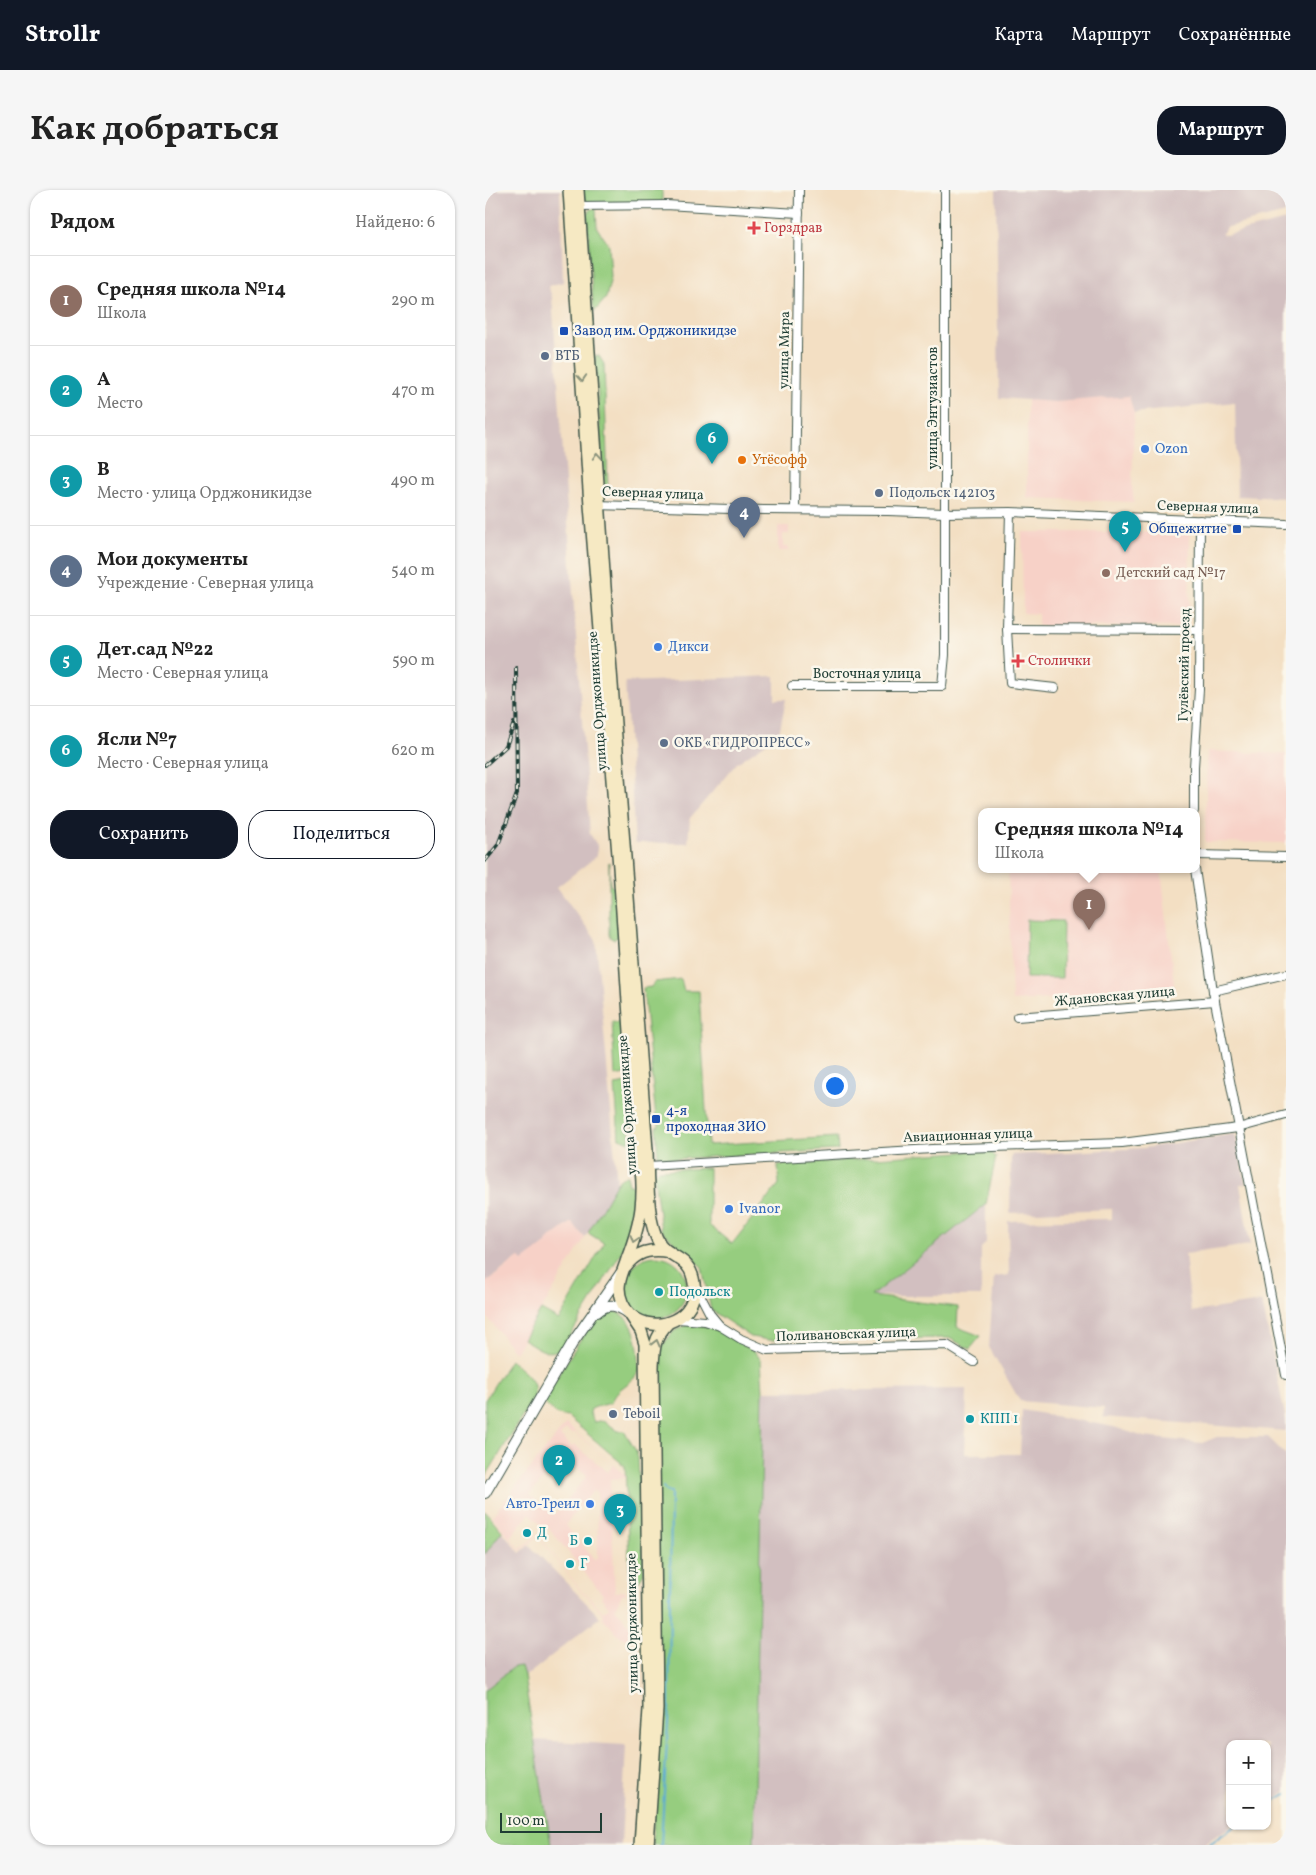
<!DOCTYPE html>
<html lang="ru">
<meta charset="utf-8">
<style>
:root{--surface:#fff;--page:#f6f6f6;--text:#222;--muted:#767676;--line:#e0e0e0;--accent:#111827}
body{margin:0;font-family:Vollkorn,serif;background:var(--page);color:var(--text)}
.controls{position:absolute;right:15px;bottom:15px;display:grid;overflow:hidden;border-radius:10px;box-shadow:0 1px 4px #0004}
.controls button{width:45px;height:45px;display:grid;place-items:center;padding:0;border:0;border-bottom:1px solid var(--line);background:var(--surface);color:var(--text);font:25px sans-serif}
.scale{position:absolute;left:15px;bottom:12px;width:102px;box-sizing:border-box;padding-left:5px;border:2px solid #1f3d34;border-top:0;font-size:14px;line-height:18px;white-space:nowrap;color:#1f3d34;-webkit-text-stroke:4px #fbf7ec;paint-order:stroke}
.you{position:absolute;left:349px;top:895px;width:18px;height:18px;margin:-12px;border:4px solid #fff;border-radius:50%;background:#1a73e8;box-shadow:0 0 0 8px #1a73e833}
.badge{display:grid;place-items:center;width:32px;height:32px;border-radius:50%;background:var(--accent);color:#fff;font-size:16px;font-weight:700}
.pin{position:absolute;translate:-50% -41px;filter:drop-shadow(0 1px 2px #0008)}
.pin::after{content:'';position:absolute;top:26px;width:18px;height:15px;background:inherit;clip-path:polygon(0 0,100% 0,50% 100%)}
.popup{position:absolute;left:493px;top:618px;width:222px;height:65px;box-sizing:border-box;display:grid;place-content:center;border-radius:10px;background:var(--surface);filter:drop-shadow(0 1px 4px #0005);font-size:16px;white-space:nowrap;color:var(--muted)}
.popup b{font-size:19px;color:var(--text)}
.popup::after{content:'';position:absolute;left:50%;top:100%;margin-left:-10px;border:10px solid transparent;border-top-color:var(--surface)}
.list{margin:0;padding:0;list-style:none}
h2{display:flex;justify-content:space-between;align-items:center;height:65px;margin:0;padding:0 20px;font-size:21px}
h2 small{font-size:16px;font-weight:400;color:var(--muted)}
.list li{display:grid;grid-template-columns:32px 1fr auto;gap:15px;align-items:center;box-sizing:border-box;height:90px;padding:0 20px;border-top:1px solid var(--line)}
.list b{display:block;font-size:19px;white-space:nowrap}
.list p{margin:0;font-size:16px;white-space:nowrap;color:var(--muted)}
.list em{font-size:16px;font-style:normal;color:var(--muted)}
.actions{display:flex;gap:10px;padding:15px 20px}
.actions a{flex:1;padding:11px 0;border:1px solid var(--accent);border-radius:20px;text-align:center;font-size:18px;color:var(--accent)}
.actions .main{background:var(--accent);color:#fff}
.map{position:relative;flex:none;width:801px;height:1655px;overflow:hidden;border-radius:20px}
header{display:flex;align-items:center;gap:30px;box-sizing:border-box;height:70px;padding:0 25px;background:var(--accent);color:#fff}
header strong{font-size:24px}
nav{display:flex;gap:28px;margin-inline-start:auto;font-size:18px}
.intro{display:flex;align-items:center;justify-content:space-between;box-sizing:border-box;height:120px;padding:0 30px}
h1{margin:0;font-size:35px}
.button{padding:12px 22px;border-radius:20px;background:var(--accent);color:#fff;font-size:18px;font-weight:700}
main{display:flex;gap:30px;padding:0 30px}
aside{flex:1;background:var(--surface);border-radius:20px;box-shadow:0 1px 4px #0004}
.map>svg:first-child{display:block}
</style>
<header>
<strong>Strollr</strong>
<nav><a>Карта</a><a>Маршрут</a><a>Сохранённые</a></nav>
</header>
<div class="intro"><h1>Как добраться</h1><a class="button">Маршрут</a></div>
<main>
<aside>
<h2>Рядом<small>Найдено: 6</small></h2>
<ul class="list">
<li><span class="badge" style="background:#8d6e63">1</span><div><b>Средняя школа №14</b><p>Школа</p></div><em>290 m</em></li>
<li><span class="badge" style="background:#0f9aa8">2</span><div><b>А</b><p>Место</p></div><em>470 m</em></li>
<li><span class="badge" style="background:#0f9aa8">3</span><div><b>В</b><p>Место · улица Орджоникидзе</p></div><em>490 m</em></li>
<li><span class="badge" style="background:#5c6f8a">4</span><div><b>Мои документы</b><p>Учреждение · Северная улица</p></div><em>540 m</em></li>
<li><span class="badge" style="background:#0f9aa8">5</span><div><b>Дет.сад №22</b><p>Место · Северная улица</p></div><em>590 m</em></li>
<li><span class="badge" style="background:#0f9aa8">6</span><div><b>Ясли №7</b><p>Место · Северная улица</p></div><em>620 m</em></li>
</ul>
<div class="actions"><a class="main">Сохранить</a><a>Поделиться</a></div>
</aside>
<div class="map">
<svg width="801" height="1655" viewBox="0 0 801 1655">
<rect width="100%" height="100%" fill="#fbf7ec"/>
<filter id="ink" filterUnits="userSpaceOnUse"><feTurbulence type="fractalNoise" baseFrequency=".02" numOctaves="2"/><feDisplacementMap in="SourceGraphic" scale="10" xChannelSelector="R" yChannelSelector="G"/><feConvolveMatrix kernelMatrix="1 2 1 2 8 2 1 2 1" color-interpolation-filters="sRGB"/></filter>
<filter id="wash" filterUnits="userSpaceOnUse"><feTurbulence type="fractalNoise" baseFrequency=".0096" numOctaves="4" result="noise"/><feDisplacementMap in="SourceGraphic" scale="20" xChannelSelector="R" yChannelSelector="G"/><feGaussianBlur stdDeviation="1.12" result="paint"/><feColorMatrix in="noise" values="0 0 0 0 0 0 0 0 0 0 0 0 0 0 0 0 0 1.4 0 .05"/><feComposite in="paint" operator="in"/></filter>
<g filter="url(#wash)">
<rect width="100%" height="100%" fill="#f3dfc3"/>
<!-- built -->
<g fill="#f7d1c7" fill-rule="evenodd">
<path d="M644,205L649,223L647,296L649,312L542,308V210L571,212Z"/>
<path d="M293,336H304V344H298V357H304V361H293Z"/>
<path d="M537,342H705L704,437L553,436V424L538,423Z"/>
<path d="M722,561L801,564V653L720,652Z"/>
<path d="M523,679H676L690,803L527,811Z"/>
<path d="M87,1032L100,1048L30,1163L0,1124V1093L35,1067L38,1071L61,1051Z"/>
<path d="M81,1234L141,1286L145,1403L137,1404L130,1419L145,1436L148,1453L133,1445L118,1428L117,1423L101,1404L99,1405L53,1346L35,1361L7,1326ZM81,1239L87,1244L89,1242L128,1275L123,1282L90,1255L87,1257L75,1246ZM78,1266L102,1286L69,1325L45,1305ZM140,1288L145,1403H141V1401L130,1402L125,1289ZM108,1301L112,1303L113,1367L111,1370L109,1369L80,1335ZM45,1323L60,1339L35,1359L25,1347ZM63,1337L118,1405L116,1407L124,1417L118,1422L101,1403L99,1404L53,1345Z"/>
</g>
<!-- industrial -->
<g fill="#d2bfc0">
<path d="M0,0H75L78,92L63,96L67,107L105,644L112,655V666L72,697L111,750L132,992L100,1048L87,1032L61,1051L62,1053L38,1071L34,1067L0,1093Z"/>
<path d="M511,0H801V23L743,37L736,44L741,45L801,30V308L752,306L750,212L649,223L644,206L571,212L514,208Z"/>
<path d="M290,486V509H301L294,544L252,573L205,628L203,653H150L140,492Z"/>
<path d="M750,944L761,994L755,995L765,1055L700,1064L706,1122L777,1112L801,1230V1241L618,1227L619,1218L535,1211L504,1157L509,1087L524,1085L523,1031L627,1029V1019L525,1023L526,965L659,958Z"/>
<path d="M501,1014V1053L496,1058V1106H386Z"/>
<path d="M482,1199L480,1264H535L537,1220L629,1237L659,1247L717,1253L732,1247H783L801,1265V1601L782,1613V1554H745L746,1636L717,1655H269L278,1201Z"/>
<path d="M17,1341L35,1363L44,1355L115,1427L45,1483L39,1486L36,1476L29,1477L0,1500V1364Z"/>
<path d="M49,1550L141,1555L136,1655H66Z"/>
</g>
<!-- green -->
<g fill="#96cd7f" stroke="#5a855a">
<path d="M97,0H177V13L107,14C100,11 97,8 97,0Z"/>
<path d="M111,18L112,38L124,55L126,87L121,108L110,121L108,115L102,26L106,19Z"/>
<path d="M110,165L114,166L119,174L123,299L119,293Z"/>
<path d="M124,672L125,695L130,698L134,746L130,749H127L124,745Z"/>
<path d="M542,730L578,731L577,788H541Z"/>
<path d="M196,789L199,801H214L223,955L352,947L353,960L186,969L173,968L171,937L174,936V928H171L158,798L166,797L170,792Z"/>
<path d="M140,827L144,883L130,886L127,831L134,832Z"/>
<path d="M142,893L144,894L146,910L143,922L145,952L134,948L130,895Z"/>
<path d="M503,960L511,967L501,1014L386,1106L473,1117L472,1137L496,1146L485,1159L464,1148L284,1150L266,1147L226,1120L217,1077L176,1040L169,985L174,980L224,978V1035L247,1054L294,994L293,975Z"/>
<path d="M142,984L144,995H147L152,1024L145,1048L80,1154C65,1170 54,1158 38,1149L56,1120L74,1130L119,1053L103,1043L132,992Z"/>
<circle cx="171" cy="1097" r="31"/>
<path d="M124,1119C154,1128 152,1153 155,1180C149,1194 130,1197 126,1213C119,1215 112,1216 106,1219L105,1223L109,1232L118,1230L133,1241H139L151,1261L153,1268L159,1383L151,1395H145L140,1276L83,1227C70,1226 65,1219 57,1211L109,1128Z"/>
<path d="M201,1135L229,1137L270,1162L276,1170L278,1201L269,1655H168L173,1161L189,1141Z"/>
<path d="M25,1170C37,1181 53,1189 49,1207L0,1288V1210Z"/>
<path d="M0,1321L17,1341L0,1364Z"/>
<path d="M36,1476L39,1486L66,1655H0V1500L29,1477Z"/>
</g>
<g fill="none" stroke-linecap="round" stroke-linejoin="round">
<!-- stream -->
<g stroke="#5aaad4" stroke-width="2">
<path d="M782,1615L801,1604"/>
<path d="M176,1655L184,1515L186,1302H182L178,1297"/>
<path d="M723,1655L750,1636"/>
</g>
</g>
</g>
<g filter="url(#ink)">
<g fill="none" stroke-linecap="round" stroke-linejoin="round">
<defs>
<g id="minor">
<path d="M92,16L181,15L314,23"/>
<path d="M111,315L279,320L403,321L460,323L525,322L801,334"/>
<path d="M310,319L314,0"/>
<path d="M525,322L522,439L525,493L570,498"/>
<path d="M522,439L714,440"/>
<path d="M307,496H457L460,465V0"/>
<path d="M709,621V577L714,499L715,330"/>
<path d="M712,665L801,667"/>
<path d="M710,679L728,801L801,1185"/>
<path d="M728,801L801,784"/>
<path d="M532,827L730,811"/>
<path d="M163,976L447,959L637,953L753,938L801,925"/>
<path d="M210,1095L225,1124L235,1136"/>
<path d="M192,1129L220,1131L235,1136L256,1149L282,1160L462,1155L489,1172"/>
</g>
<g id="tertiary">
<path d="M112,1122C124,1111 133,1116 145,1124"/>
<path d="M0,1303L88,1152L136,1083"/>
</g>
<g id="secondary">
<path d="M84,0L105,315L134,677L153,961C157,979 158,1000 156,1018C154,1036 148,1053 142,1069C139,1079 134,1088 134,1098C134,1108 139,1119 146,1125C172,1147 214,1127 209,1093C205,1066 187,1070 175,1054C161,1033 163,985 162,960L123,441L93,0"/>
<path d="M141,1076C151,1062 167,1058 184,1062"/>
<path d="M146,1126L156,1141L160,1154L164,1519L155,1655"/>
<path d="M163,1655L172,1519L168,1177C169,1157 169,1148 183,1133"/>
</g>
</defs>
<!-- minor casing -->
<use href="#minor" stroke="#3f5549" stroke-width="10"/>
<!-- tertiary casing -->
<use href="#tertiary" stroke="#3f5549" stroke-width="12"/>
<!-- secondary casing -->
<use href="#secondary" stroke="#3f5549" stroke-width="14"/>
<!-- minor -->
<use href="#minor" stroke="#fff" stroke-width="8"/>
<!-- tertiary -->
<use href="#tertiary" stroke="#fff" stroke-width="10"/>
<!-- secondary -->
<use href="#secondary" stroke="#f6e9c3" stroke-width="11"/>
<defs>
<g id="rail">
<path d="M0,575L21,556L29,533"/>
<path d="M0,671L13,655L32,604L31,478"/>
</g>
</defs>
<!-- rail casing -->
<use href="#rail" stroke="#1f3d34" stroke-width="4"/>
<!-- rail -->
<use href="#rail" stroke="#fbf7ec" stroke-width="2" stroke-dasharray="5.5" stroke-linecap="butt"/>
</g>
<!-- one-way arrows -->
<defs><path id="oneway-chevron" d="M-2-3.5L2.5 0L-2 3.5" fill="none" stroke-width="1.6" stroke-linecap="round" stroke-linejoin="round" transform="scale(1.25)"/></defs>
<g stroke="#8a937c">
<use href="#oneway-chevron" transform="translate(97 188) rotate(86)"/>
<use href="#oneway-chevron" transform="translate(112 266) rotate(-94)"/>
<use href="#oneway-chevron" transform="translate(149 1049) rotate(108)"/>
<use href="#oneway-chevron" transform="translate(171 1153) rotate(-76)"/>
</g>
</g>
<!-- markers -->
<g fill="#e0444e" stroke="#fbf7ec" stroke-width="2">
<path d="M266.5 30.5h5v5h5v5h-5v5h-5v-5h-5v-5h5z"/>
<path d="M530.5 463.5h5v5h5v5h-5v5h-5v-5h-5v-5h5z"/>
</g>
<g fill="#1a4fb4" stroke="#fbf7ec" stroke-width="2">
<rect x="74" y="136" width="10" height="10" rx="2.5"/>
<rect x="747" y="334" width="10" height="10" rx="2.5"/>
<rect x="166" y="924" width="10" height="10" rx="2.5"/>
</g>
<g fill="#5c6f8a" stroke="#fbf7ec" stroke-width="2">
<circle cx="60" cy="166" r="5"/>
<circle cx="394" cy="303" r="5"/>
<circle cx="179" cy="553" r="5"/>
<circle cx="128" cy="1224" r="5"/>
</g>
<g fill="#3f7fe0" stroke="#fbf7ec" stroke-width="2">
<circle cx="660" cy="259" r="5"/>
<circle cx="173" cy="457" r="5"/>
<circle cx="244" cy="1019" r="5"/>
<circle cx="105" cy="1314" r="5"/>
</g>
<circle fill="#e8710a" stroke="#fbf7ec" stroke-width="2" cx="257" cy="270" r="5"/>
<circle fill="#8d6e63" stroke="#fbf7ec" stroke-width="2" cx="621" cy="383" r="5"/>
<g fill="#0f9aa8" stroke="#fbf7ec" stroke-width="2">
<circle cx="174" cy="1102" r="5"/>
<circle cx="485" cy="1229" r="5"/>
<circle cx="42" cy="1343" r="5"/>
<circle cx="103" cy="1351" r="5"/>
<circle cx="85" cy="1374" r="5"/>
</g>
<g text-anchor="middle" dominant-baseline="central" stroke-width="5" stroke-linejoin="round" paint-order="stroke">
<!-- health labels -->
<g font-size="14" fill="#be3a42" stroke="#fbf7ec" text-anchor="start">
<text x="279" y="38">Горздрав</text>
<text x="543" y="471">Столички</text>
</g>
<!-- transit labels -->
<g font-size="14" fill="#164399" stroke="#fbf7ec" text-anchor="start">
<text x="89" y="141">Завод им. Орджоникидзе</text>
<text x="742" y="339" text-anchor="end">Общежитие</text>
<text x="181" y="921">4-я<tspan x="181" dy="16">проходная ЗИО</tspan></text>
</g>
<!-- street labels -->
<g font-size="14" fill="#1f3d34" stroke="#fbf7ec">
<text transform="translate(300 160) rotate(-89)">улица Мира</text>
<text transform="translate(448 218) rotate(-90)">улица Энтузиастов</text>
<text transform="translate(168 304) rotate(2)">Северная улица</text>
<text transform="translate(723 318) rotate(2)">Северная улица</text>
<text transform="translate(700 475) rotate(-89)">Гулёвский проезд</text>
<text x="382" y="484">Восточная улица</text>
<text transform="translate(113 511) rotate(-94)">улица Орджоникидзе</text>
<text transform="translate(630 807) rotate(-5)">Ждановская улица</text>
<text transform="translate(143 915) rotate(-94)">улица Орджоникидзе</text>
<text transform="translate(483 946) rotate(-2)">Авиационная улица</text>
<text transform="translate(361 1145) rotate(-2)">Поливановская улица</text>
<text transform="translate(148 1433) rotate(-91)">улица Орджоникидзе</text>
</g>
<!-- service labels -->
<g font-size="14" fill="#4e5e75" stroke="#fbf7ec" text-anchor="start">
<text x="70" y="166">ВТБ</text>
<text x="404" y="303">Подольск 142103</text>
<text x="189" y="553">ОКБ «ГИДРОПРЕСС»</text>
<text x="138" y="1224">Teboil</text>
</g>
<!-- shop labels -->
<g font-size="14" fill="#366cbe" stroke="#fbf7ec" text-anchor="start">
<text x="670" y="259">Ozon</text>
<text x="183" y="457">Дикси</text>
<text x="254" y="1019">Ivanor</text>
<text x="95" y="1314" text-anchor="end">Авто-Треил</text>
</g>
<!-- food labels -->
<g font-size="14" fill="#c56008" stroke="#fbf7ec" text-anchor="start">
<text x="267" y="270">Утёсофф</text>
</g>
<!-- education labels -->
<g font-size="14" fill="#785e54" stroke="#fbf7ec" text-anchor="start">
<text x="631" y="383">Детский сад №17</text>
</g>
<!-- culture labels -->
<g font-size="14" fill="#0d838f" stroke="#fbf7ec" text-anchor="start">
<text x="184" y="1102">Подольск</text>
<text x="495" y="1229">КПП 1</text>
<text x="52" y="1343">Д</text>
<text x="93" y="1351" text-anchor="end">Б</text>
<text x="95" y="1374">Г</text>
</g>
</g>
</svg>
<div class="controls">
<button>+</button>
<button>−</button>
</div>
<div class="scale">100 m</div>
<div class="you"></div>
<div class="pin badge" style="left:604px;top:740px;background:#8d6e63">1</div>
<div class="popup"><b>Средняя школа №14</b>Школа</div>
<div class="pin badge" style="left:74px;top:1296px;background:#0f9aa8">2</div>
<div class="pin badge" style="left:135px;top:1345px;background:#0f9aa8">3</div>
<div class="pin badge" style="left:259px;top:348px;background:#5c6f8a">4</div>
<div class="pin badge" style="left:640px;top:362px;background:#0f9aa8">5</div>
<div class="pin badge" style="left:227px;top:274px;background:#0f9aa8">6</div>
</div>
</main>
